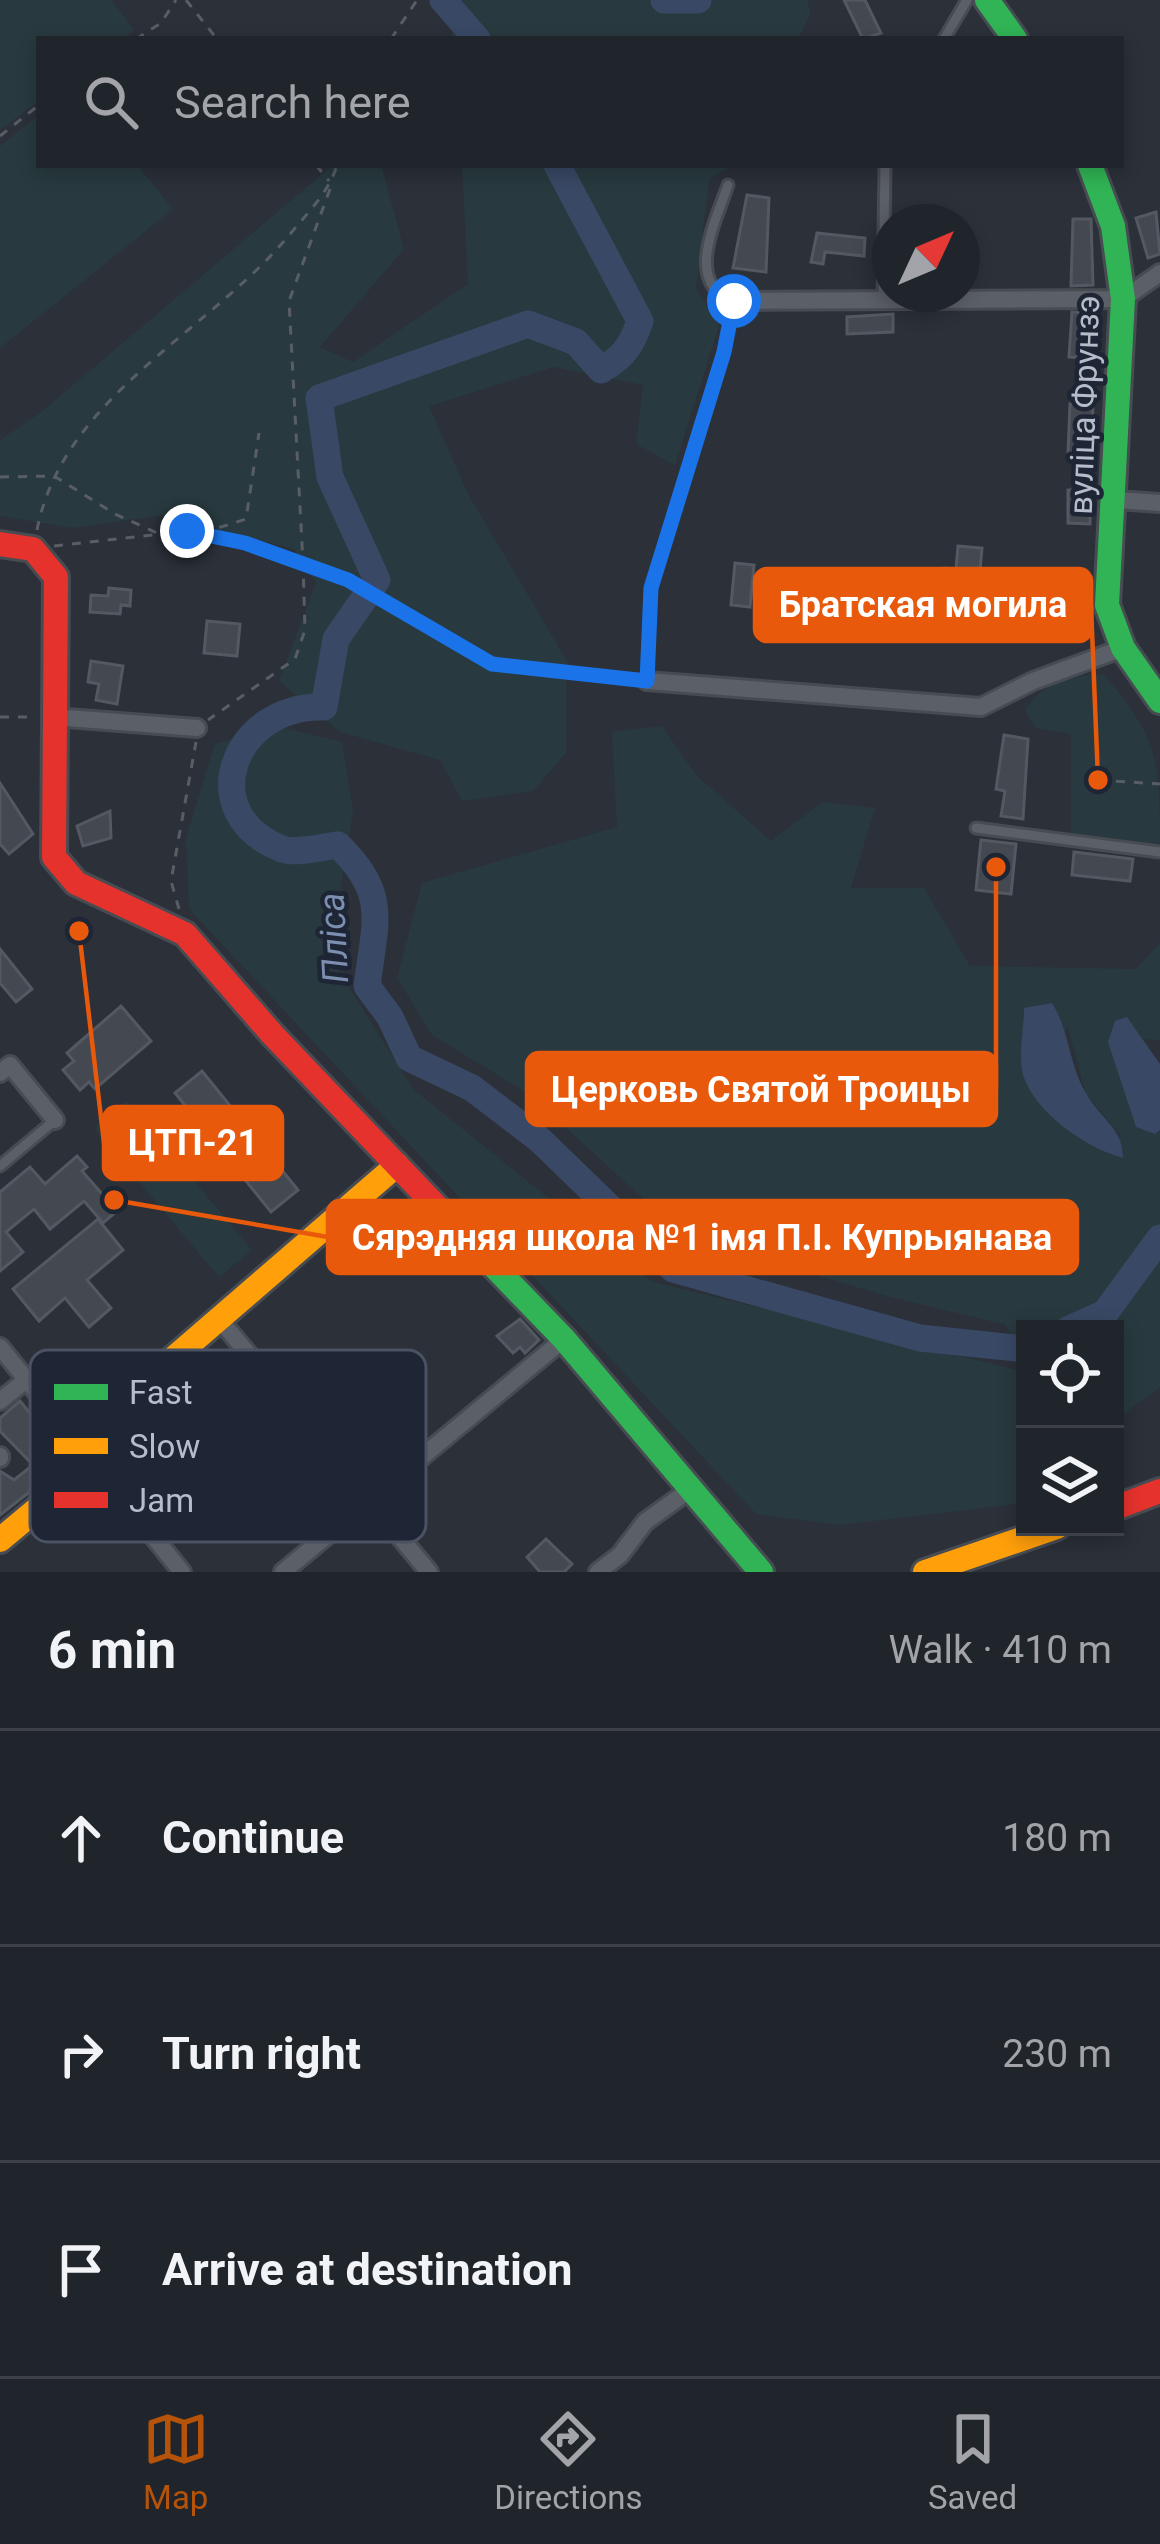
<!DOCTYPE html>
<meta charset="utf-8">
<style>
:root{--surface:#20242b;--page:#282c33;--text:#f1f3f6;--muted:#a2a4a9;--line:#3d4147;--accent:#b45309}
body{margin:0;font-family:Roboto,sans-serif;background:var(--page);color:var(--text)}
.controls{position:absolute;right:36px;bottom:36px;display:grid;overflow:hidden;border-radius:0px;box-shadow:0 6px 18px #0003}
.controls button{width:108px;height:108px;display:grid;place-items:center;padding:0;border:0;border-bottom:3px solid var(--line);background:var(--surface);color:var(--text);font:60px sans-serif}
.compass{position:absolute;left:872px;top:204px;width:108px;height:108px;border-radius:50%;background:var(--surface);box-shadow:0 6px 18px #0003;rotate:46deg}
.stop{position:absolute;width:36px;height:36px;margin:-27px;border:9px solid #1a73e8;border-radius:50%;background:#fff}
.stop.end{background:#1a73e8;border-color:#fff;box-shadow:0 3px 12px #0008}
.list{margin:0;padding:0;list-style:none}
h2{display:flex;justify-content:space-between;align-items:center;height:156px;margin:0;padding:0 48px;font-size:51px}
h2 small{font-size:39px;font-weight:400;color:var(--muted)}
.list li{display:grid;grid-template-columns:78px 1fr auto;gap:36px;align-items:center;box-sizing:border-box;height:216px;padding:0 48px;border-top:3px solid var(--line)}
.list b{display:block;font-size:45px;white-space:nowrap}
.list em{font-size:39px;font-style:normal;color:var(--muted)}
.icon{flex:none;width:66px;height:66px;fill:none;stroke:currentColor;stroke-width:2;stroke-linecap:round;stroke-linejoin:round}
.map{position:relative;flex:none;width:1160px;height:1572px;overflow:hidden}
.search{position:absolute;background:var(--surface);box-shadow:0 6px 18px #0003;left:36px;right:36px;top:36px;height:132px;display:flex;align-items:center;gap:30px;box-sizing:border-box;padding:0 42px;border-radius:0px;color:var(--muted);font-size:45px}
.sheet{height:804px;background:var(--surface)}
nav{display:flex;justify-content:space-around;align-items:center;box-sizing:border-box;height:168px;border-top:3px solid var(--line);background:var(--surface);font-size:33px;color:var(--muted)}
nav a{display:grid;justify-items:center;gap:6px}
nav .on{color:var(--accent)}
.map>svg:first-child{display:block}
</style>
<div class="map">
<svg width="1160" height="1572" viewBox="0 0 1160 1572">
<rect width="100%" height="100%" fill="#2b3039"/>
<!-- green -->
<g fill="#283a3f" fill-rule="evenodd">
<path d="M0,0H111L134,30L122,39H39V101L0,130Z"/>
<path d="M450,0H808L810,15L798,39H452Z"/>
<path d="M39,115V165H137L173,209L0,348V146Z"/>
<path d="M333,165H381L404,249L320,347L353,362L468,284L462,165H731L709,180L696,288L719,326L675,465L636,444L643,385L554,367L429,406L468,494L567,661L566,753L533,791L462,801L440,760L340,732L279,681L316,583L294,549L163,515L72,528L0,516V440L40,413Z"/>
<path d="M1103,674C1160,739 1160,761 1160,850L1071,835V734L1036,728L1025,711C1044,680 1069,677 1103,674Z"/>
<path d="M662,726L696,775L771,841L823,802L875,808L851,888H924L970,966L1136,969L1160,943V1040L1143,1039L1127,1017L1155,1134L1160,1130V1387L1115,1420V1329H1025V1369L1006,1325L887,1296L683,1235L529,1094L432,1035L397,978L422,883L617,827L612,732ZM1068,1028L1086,1094L1123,1138L1023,1074Z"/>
<path d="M280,727L342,742L353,811L330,957L413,1089L653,1282L1025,1372V1503L839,1525L756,1514L189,909L186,838L215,744Z"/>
<path d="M127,1101L252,1250L219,1277L94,1128Z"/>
</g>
<!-- water -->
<g fill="#394864">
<path d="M1052,1003C1070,1032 1069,1065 1086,1093C1100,1119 1123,1127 1123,1158C1086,1148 1035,1113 1023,1075C1018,1057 1024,1027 1024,1008Z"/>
<path d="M1127,1017L1160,1064V1130L1155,1134L1136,1127L1108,1042L1115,1021Z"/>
</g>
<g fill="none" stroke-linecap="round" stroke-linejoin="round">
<!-- river -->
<g stroke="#394864" stroke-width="27">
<path d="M443,0L477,39"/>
<path d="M664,0H698"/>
<path d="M557,165L640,321C632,345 624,357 601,370L576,342L528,324L319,398L330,477L377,580L336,639L324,707C233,704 192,814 282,849C296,854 322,847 338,845C389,894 375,921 367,986L390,1017L409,1058L472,1088L540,1140L673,1269L920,1338L1025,1349"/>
<path d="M1069,1329L1105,1313L1160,1238"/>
</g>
</g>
<!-- building -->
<g fill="#444850" stroke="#535861" stroke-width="3">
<path d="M844,0H865L881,33L863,39Z"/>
<path d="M747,195L769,198L766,272L733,268Z"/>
<path d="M1156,212L1160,254L1148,258L1136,218Z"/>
<path d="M1073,219H1091L1093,285L1071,286Z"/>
<path d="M817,233L865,238L864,256L825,252L823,264L811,262Z"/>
<path d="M1072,312L1095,314L1092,358L1069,357Z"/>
<path d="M893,314V332L847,334V317Z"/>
<path d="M1070,404L1093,405L1091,453L1068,452Z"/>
<path d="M1068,490H1091L1090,524L1068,523Z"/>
<path d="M958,546L982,548L980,571L990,572L988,592L942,588L944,568L956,569Z"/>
<path d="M735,563L754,565L750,607L731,605Z"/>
<path d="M109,588L131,590L130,606L121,605L120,614L90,612L91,595L108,596Z"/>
<path d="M207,621L240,624L237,656L204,653Z"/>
<path d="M91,661L123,666L117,704L96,700L99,684L88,682Z"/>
<path d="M1004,735L1028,739L1023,819L1001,816L1005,791L996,789Z"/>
<path d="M0,783L33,834L9,854L0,844Z"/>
<path d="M110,811L111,838L83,846L77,826Z"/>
<path d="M981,840L1016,844L1011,894L976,890Z"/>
<path d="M1074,852L1133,859L1130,881L1072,875Z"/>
<path d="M0,949L32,989L16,1002L0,983Z"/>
<path d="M121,1006L151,1041L95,1089L89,1082L80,1090L63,1070L74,1061L67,1053Z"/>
<path d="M202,1071L298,1190L271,1212L175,1093Z"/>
<path d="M77,1156L87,1167L82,1171L117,1211L103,1223L84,1201L50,1229L34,1209L6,1232L23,1252L0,1271V1192L30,1167L45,1184Z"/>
<path d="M98,1219L123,1250L87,1280L111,1308L89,1327L65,1298L39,1321L13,1289Z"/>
<path d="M520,1319L539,1340L525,1353L520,1347L513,1353L497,1336Z"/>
<path d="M20,1401L69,1461L0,1515V1471L14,1480L33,1465L0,1431V1418Z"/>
<path d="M546,1539L572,1564L564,1572H540L527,1557Z"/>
</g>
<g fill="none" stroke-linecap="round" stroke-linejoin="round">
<defs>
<g id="lane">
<path d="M944,39L967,0"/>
<path d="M728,185C716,221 683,284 734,301"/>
<path d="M883,301L885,165"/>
<path d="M976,828L1160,852"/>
<path d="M0,1166L55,1120"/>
</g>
<g id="street">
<path d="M734,301L1123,299L1160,273"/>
<path d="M1117,500L1160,503"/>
<path d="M647,681L981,707L1033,681L1123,648"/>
<path d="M54,717L197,728"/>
<path d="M0,1073L10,1065L55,1120"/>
<path d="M220,1320L429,1572"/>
<path d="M0,1347L182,1572"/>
<path d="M0,1401L26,1380"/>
<path d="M0,1456V1458"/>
<path d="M283,1572L564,1339"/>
<path d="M598,1572L620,1555L645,1522L692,1488"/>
</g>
<g id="fast">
<path d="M987,0L1015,39"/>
<path d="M1090,165L1113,226L1123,299L1107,605L1123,648L1160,701"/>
<path d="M455,1226L564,1339L761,1572"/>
</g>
<g id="slow">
<path d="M0,1540L92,1463L88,1432L397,1165"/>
<path d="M925,1572L1057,1527"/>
</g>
<g id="jam">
<path d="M0,544L33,549L56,577L54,857L76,883L185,934L272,1034L455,1226"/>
<path d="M1115,1508L1160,1491"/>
</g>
</defs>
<!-- lane casing -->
<use href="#lane" stroke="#474b52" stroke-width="15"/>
<!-- street casing -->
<use href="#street" stroke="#474b52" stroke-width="22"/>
<!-- fast casing -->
<use href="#fast" stroke="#474b52" stroke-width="30"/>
<!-- slow casing -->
<use href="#slow" stroke="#474b52" stroke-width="30"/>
<!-- jam casing -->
<use href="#jam" stroke="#474b52" stroke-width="30"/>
<!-- path -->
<g stroke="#585e64" stroke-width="3" stroke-dasharray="9 9" stroke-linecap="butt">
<path d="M186,0L217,39"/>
<path d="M136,39L161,23L176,0"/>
<path d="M391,39L417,0"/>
<path d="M0,136L39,105"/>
<path d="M316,165L329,181"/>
<path d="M330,189L289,301L303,563L348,580L492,664L629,679"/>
<path d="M0,477L54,476L115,514L157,533"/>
<path d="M37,530C63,396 210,332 291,233C309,211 329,192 337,165"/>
<path d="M202,533L246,519L259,433"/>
<path d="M54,546L187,531L303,563L305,630L295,659L208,720"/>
<path d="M647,665L651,588L731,314"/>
<path d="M0,717H35"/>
<path d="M1098,780L1160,784"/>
<path d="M179,909L171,881L196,742"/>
</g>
<!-- lane -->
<use href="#lane" stroke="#5b5f67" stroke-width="9"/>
<!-- street -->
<use href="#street" stroke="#5b5f67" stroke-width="16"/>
<!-- fast -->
<use href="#fast" stroke="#30b455" stroke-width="24"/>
<!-- slow -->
<use href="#slow" stroke="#ff9f0a" stroke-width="24"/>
<!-- jam -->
<use href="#jam" stroke="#e5322d" stroke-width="24"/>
</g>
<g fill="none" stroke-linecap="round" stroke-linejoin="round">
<!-- route -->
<path stroke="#1a73e8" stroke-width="15" d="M187,531L245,543L348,580L492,664L647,681L651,588L724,352L734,301"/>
</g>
<g text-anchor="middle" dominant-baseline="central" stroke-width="9" stroke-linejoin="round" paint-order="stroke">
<!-- street labels -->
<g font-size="33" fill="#b5bcca" stroke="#1e2534">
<text transform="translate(1084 405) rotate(-88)">вуліца Фрунзэ</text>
</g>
<!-- water labels -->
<g font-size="36" font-style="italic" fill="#7c8fb1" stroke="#1e2534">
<text transform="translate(334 938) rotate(-93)">Пліса</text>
</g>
</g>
<!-- legend -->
<rect x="30" y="1350" width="396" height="192" rx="18" fill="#1e2534" stroke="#4b5261" stroke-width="3"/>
<rect x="54" y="1384" width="54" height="16" fill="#30b455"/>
<rect x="54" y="1438" width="54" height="16" fill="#ff9f0a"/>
<rect x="54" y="1492" width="54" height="16" fill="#e5322d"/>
<g font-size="33" fill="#b5bcca">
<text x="129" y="1404">Fast</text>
<text x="129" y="1458">Slow</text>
<text x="129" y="1512">Jam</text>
</g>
<!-- callouts -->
<path fill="none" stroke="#e8590c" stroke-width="4.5" d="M1098 780L1091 605M996 867L996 1089M79 931L104 1143M114 1200L328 1237"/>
<g fill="#e8590c" stroke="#1e2534" stroke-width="4.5">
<circle cx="1098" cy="780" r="12"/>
<circle cx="996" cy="867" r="12"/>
<circle cx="79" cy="931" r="12"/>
<circle cx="114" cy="1200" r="12"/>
</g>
<g fill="#e8590c" stroke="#e8590c" stroke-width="4.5">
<rect x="755" y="569" width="336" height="72" rx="12"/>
<rect x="527" y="1053" width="469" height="72" rx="12"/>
<rect x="104" y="1107" width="178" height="72" rx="12"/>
<rect x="328" y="1201" width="749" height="72" rx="12"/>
</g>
<g font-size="36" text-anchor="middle" font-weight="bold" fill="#fff">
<text x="923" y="617">Братская могила</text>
<text x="761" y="1102">Церковь Святой Троицы</text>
<text x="193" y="1155">ЦТП-21</text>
<text x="702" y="1250">Сярэдняя школа №1 імя П.І. Купрыянава</text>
</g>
</svg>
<div class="controls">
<button><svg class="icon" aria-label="locate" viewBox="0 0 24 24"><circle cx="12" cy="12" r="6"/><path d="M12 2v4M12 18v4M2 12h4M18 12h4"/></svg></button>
<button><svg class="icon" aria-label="layers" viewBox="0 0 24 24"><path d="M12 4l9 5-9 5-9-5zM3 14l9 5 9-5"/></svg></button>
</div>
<svg class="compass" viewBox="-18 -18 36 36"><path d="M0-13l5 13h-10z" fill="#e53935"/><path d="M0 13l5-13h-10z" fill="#a2a4a9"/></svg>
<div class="stop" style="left:734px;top:301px"></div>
<div class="stop end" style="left:187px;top:531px"></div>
<div class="search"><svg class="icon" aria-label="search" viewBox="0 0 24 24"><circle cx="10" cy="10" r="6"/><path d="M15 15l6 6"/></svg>Search here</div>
</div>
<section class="sheet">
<h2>6 min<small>Walk · 410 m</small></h2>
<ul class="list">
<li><svg class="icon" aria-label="ahead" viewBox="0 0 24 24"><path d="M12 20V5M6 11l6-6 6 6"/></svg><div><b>Continue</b></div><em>180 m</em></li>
<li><svg class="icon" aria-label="right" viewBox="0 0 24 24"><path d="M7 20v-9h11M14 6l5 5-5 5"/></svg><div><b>Turn right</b></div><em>230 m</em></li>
<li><svg class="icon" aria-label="arrive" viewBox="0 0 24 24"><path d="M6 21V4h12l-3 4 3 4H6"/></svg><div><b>Arrive at destination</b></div></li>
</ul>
</section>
<nav>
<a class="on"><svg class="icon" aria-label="map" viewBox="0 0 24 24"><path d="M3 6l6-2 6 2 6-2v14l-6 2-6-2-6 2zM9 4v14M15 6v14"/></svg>Map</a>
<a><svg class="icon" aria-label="directions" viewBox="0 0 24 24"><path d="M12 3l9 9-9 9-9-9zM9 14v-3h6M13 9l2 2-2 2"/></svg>Directions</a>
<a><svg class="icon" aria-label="saved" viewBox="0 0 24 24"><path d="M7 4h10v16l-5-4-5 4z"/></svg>Saved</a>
</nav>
